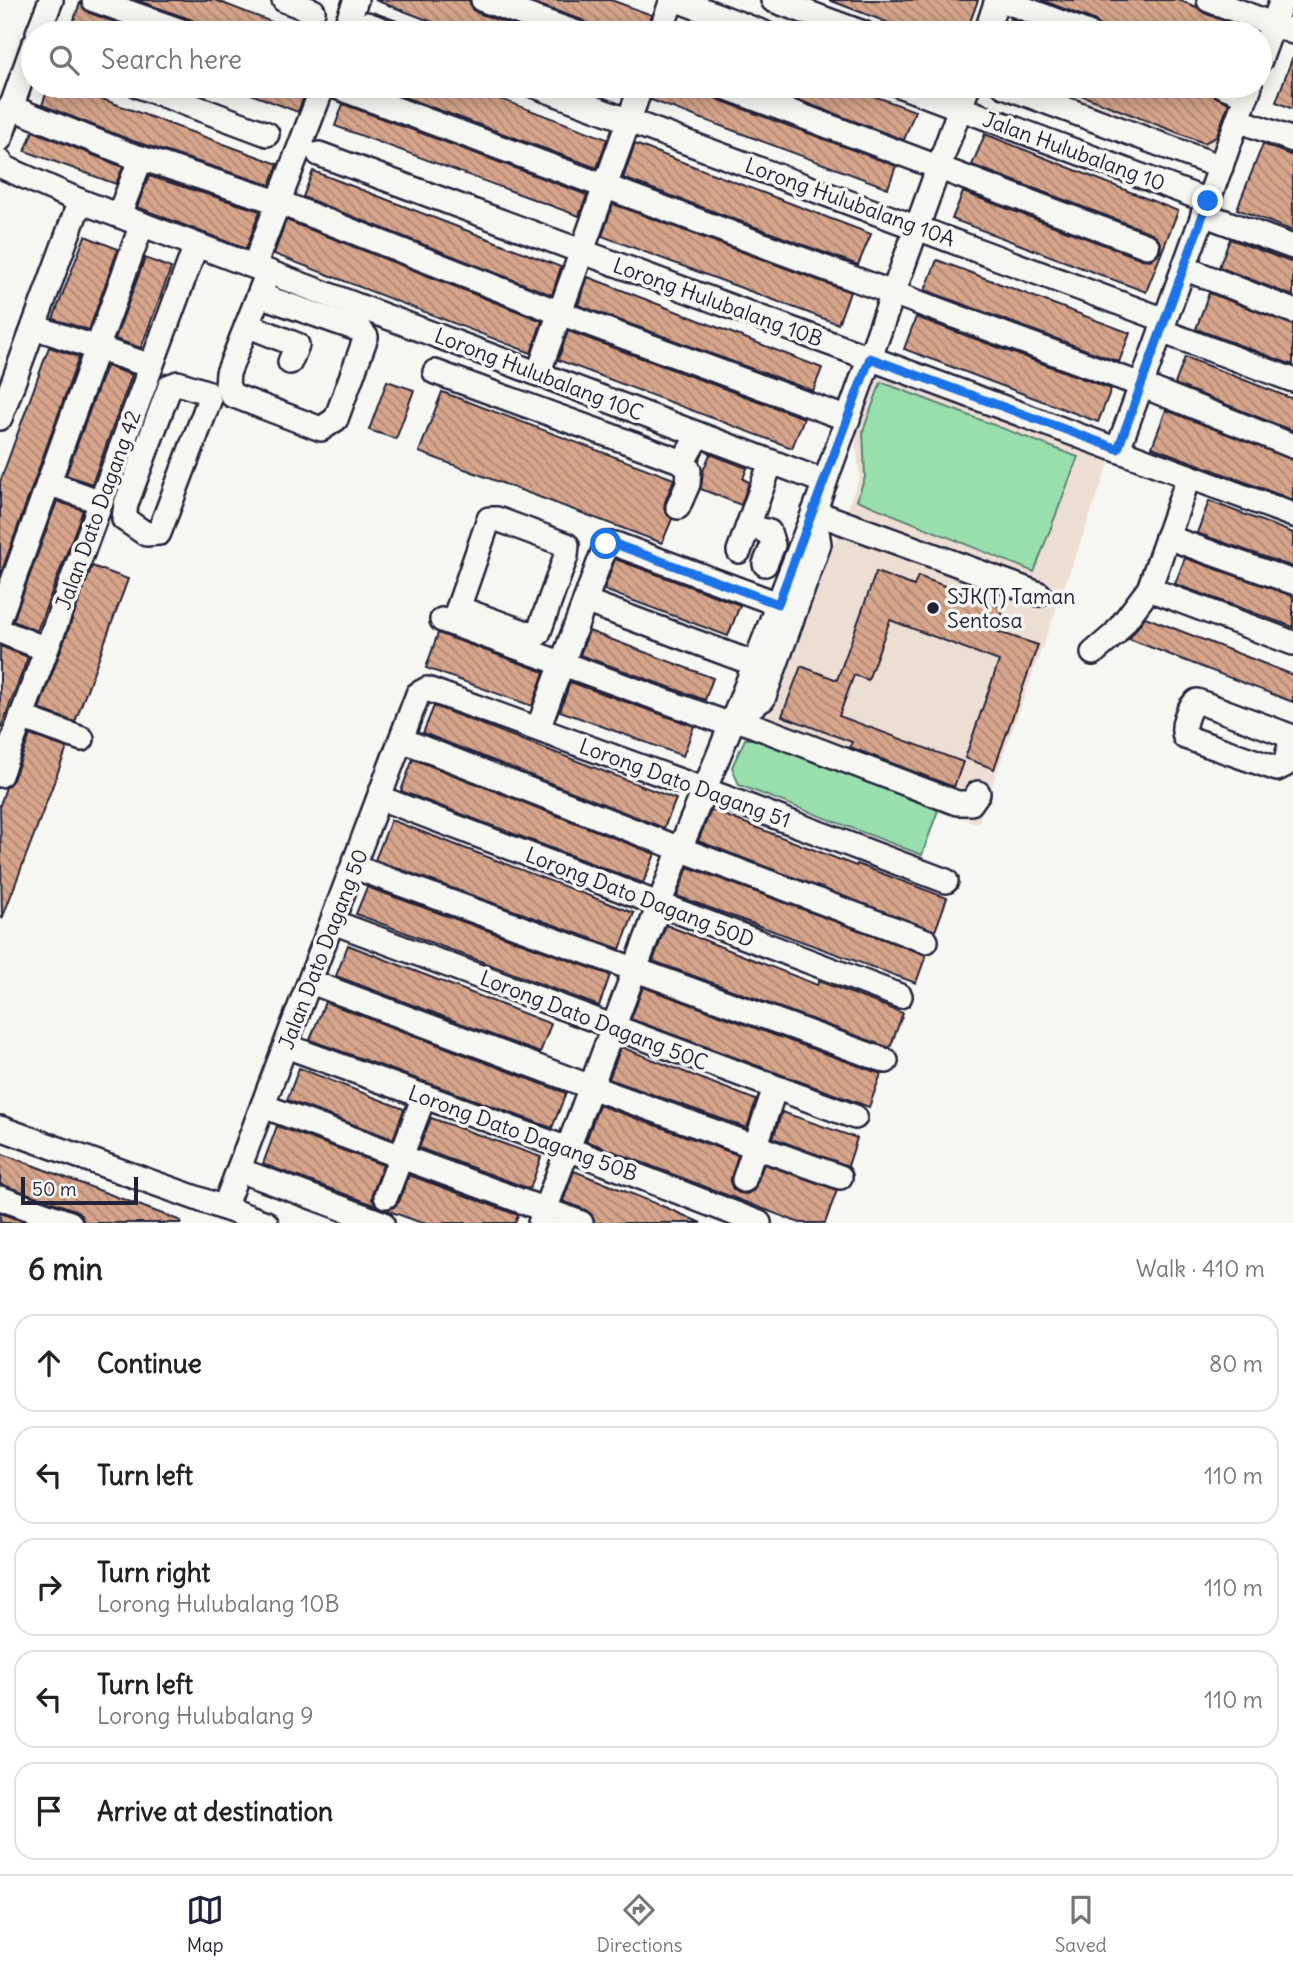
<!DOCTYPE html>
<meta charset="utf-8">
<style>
:root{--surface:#fff;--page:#f6f6f6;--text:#222;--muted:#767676;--line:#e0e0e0;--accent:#22223b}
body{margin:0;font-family:Delius,sans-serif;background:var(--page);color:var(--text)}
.scale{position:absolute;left:21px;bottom:18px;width:117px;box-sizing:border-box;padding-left:7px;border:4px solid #22223b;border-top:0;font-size:19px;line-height:24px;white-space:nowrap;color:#22223b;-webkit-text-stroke:5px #f6f6f2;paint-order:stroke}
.stop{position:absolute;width:21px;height:21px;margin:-16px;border:5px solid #1a73e8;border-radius:50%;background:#fff}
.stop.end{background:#1a73e8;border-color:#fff;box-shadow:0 2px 7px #0008}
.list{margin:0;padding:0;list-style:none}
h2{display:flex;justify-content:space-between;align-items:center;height:91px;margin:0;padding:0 28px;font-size:30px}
h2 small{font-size:23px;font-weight:400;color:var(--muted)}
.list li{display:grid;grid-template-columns:46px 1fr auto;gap:21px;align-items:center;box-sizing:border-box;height:98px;margin:0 14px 14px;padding:0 14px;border:2px solid var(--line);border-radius:21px}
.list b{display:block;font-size:26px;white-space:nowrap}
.list p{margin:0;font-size:23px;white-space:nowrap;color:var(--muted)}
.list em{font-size:23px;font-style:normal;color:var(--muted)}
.icon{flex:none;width:38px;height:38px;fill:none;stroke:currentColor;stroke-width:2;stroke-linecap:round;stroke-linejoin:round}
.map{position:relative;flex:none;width:1293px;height:1223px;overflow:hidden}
.search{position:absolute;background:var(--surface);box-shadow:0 4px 18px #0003;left:21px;right:21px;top:21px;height:77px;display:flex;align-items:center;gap:18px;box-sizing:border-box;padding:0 24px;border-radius:38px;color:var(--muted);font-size:26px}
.sheet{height:651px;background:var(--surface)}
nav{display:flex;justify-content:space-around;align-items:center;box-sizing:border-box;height:98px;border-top:2px solid var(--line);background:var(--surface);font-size:19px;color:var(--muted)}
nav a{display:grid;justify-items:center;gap:4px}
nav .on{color:var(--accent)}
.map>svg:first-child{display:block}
</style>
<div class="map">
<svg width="1293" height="1223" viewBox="0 0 1293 1223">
<defs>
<pattern id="building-back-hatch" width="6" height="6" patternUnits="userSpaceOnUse" patternTransform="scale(1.75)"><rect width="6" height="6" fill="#d7a58b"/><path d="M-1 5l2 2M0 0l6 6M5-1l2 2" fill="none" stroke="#ae8673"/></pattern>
</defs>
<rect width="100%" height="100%" fill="#f6f6f2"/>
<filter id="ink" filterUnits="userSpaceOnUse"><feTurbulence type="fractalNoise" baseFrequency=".0143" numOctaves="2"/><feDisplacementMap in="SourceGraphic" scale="14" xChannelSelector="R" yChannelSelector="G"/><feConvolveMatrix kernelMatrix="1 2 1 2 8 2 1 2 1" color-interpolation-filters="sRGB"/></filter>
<g filter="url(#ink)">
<!-- built -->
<g fill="#edded3">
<path d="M1021,86H1244L1218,159Z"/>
<path d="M876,374L1111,458L978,824L759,739L860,476L854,433Z"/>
</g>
<!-- park -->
<g fill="#98dfad" stroke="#5d8074" stroke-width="2">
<path d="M881,382L1078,457L1034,572L857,500L865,477L863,431Z"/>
<path d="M745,739H758L938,810L922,855L739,785L732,767Z"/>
</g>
<!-- building -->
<g fill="url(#building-back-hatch)" stroke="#22223b" stroke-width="2">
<path d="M136,0H215L300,33H201L198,24L192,20Z"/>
<path d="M375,0H469L472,9L478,13L535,33H461Z"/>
<path d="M525,0H611L652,15L646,33H591L588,24L582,20Z"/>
<path d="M829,0H978L966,33H915Z"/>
<path d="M1041,0H1178L1197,7L1204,13L1255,33H1102L1099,25L1094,20Z"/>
<path d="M80,3L89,13L146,33H84L71,28Z"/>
<path d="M1010,18L1050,33H1005Z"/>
<path d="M678,25L696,32V33H675Z"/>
<path d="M1292,59H1293V109L1276,102Z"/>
<path d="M49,86H67L278,164L270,185L133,141L42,105Z"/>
<path d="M230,86H308L298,112Z"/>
<path d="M374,86H466L607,139L597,168Z"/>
<path d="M655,86H708L711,94L717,99L896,166L888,188L651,100Z"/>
<path d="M761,86H847L915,111L904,140Z"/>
<path d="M1058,86H1209L1213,95L1229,103L1216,137L1204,143Z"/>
<path d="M343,104L587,195L579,216L335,126Z"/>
<path d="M33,131L123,167L116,184L25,151Z"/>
<path d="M985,134L1178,211L1146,292L952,219L963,192L1142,259L1150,260L1160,252L1161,243L1152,233L972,165Z"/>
<path d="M635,144L871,234L858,265L623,178Z"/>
<path d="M1263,144L1293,156V231L1237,209Z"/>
<path d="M313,171L561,267L552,295L303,197Z"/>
<path d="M149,176L260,211L246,249L137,207Z"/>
<path d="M613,204L850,292L838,324L602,236Z"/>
<path d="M286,220L542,321L531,353L274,254Z"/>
<path d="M85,236L118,249L89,330L53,319Z"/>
<path d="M1230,239L1293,263V296L1219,267Z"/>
<path d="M145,258L171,268L141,348L115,339Z"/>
<path d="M937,260L1130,333L1119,362L925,290Z"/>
<path d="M588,277L822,368L813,391L578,305Z"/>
<path d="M1209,293L1293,325V365L1196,329Z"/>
<path d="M916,317L1111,389L1098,422L904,349Z"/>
<path d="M568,331L804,418L792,448L558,360Z"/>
<path d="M49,347L79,357L0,576V482Z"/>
<path d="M1185,357L1293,399V431L1175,384Z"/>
<path d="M106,366L132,375L92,484L66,475Z"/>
<path d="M387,381L414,390L396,439L369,430Z"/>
<path d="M442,392L674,479L665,502L664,509L672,519L662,543L419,452Z"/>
<path d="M1166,410L1293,460V500L1152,447Z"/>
<path d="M710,454L747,468L743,479L749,482L741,505L701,489L703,471Z"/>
<path d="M57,501L83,510L37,631L13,621Z"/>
<path d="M1209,501L1293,533V567L1197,533Z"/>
<path d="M1185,558L1293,596V627L1175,584Z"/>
<path d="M615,559L740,605L728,636L604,590Z"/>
<path d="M92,566L128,579L75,722L39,709Z"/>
<path d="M876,572L914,586L918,576L1004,608L996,631L1038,645L994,769L965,758L999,661L890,620L868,680L854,675L839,716L963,762L954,787L850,747L852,742L782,716L801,666L837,680Z"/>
<path d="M1145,617L1293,675V702L1129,639Z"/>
<path d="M589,631L713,678L705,700L580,655Z"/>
<path d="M438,633L544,672L532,706L426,668Z"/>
<path d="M0,646L28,657L1,728H0Z"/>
<path d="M570,682L694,726L683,756L560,711Z"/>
<path d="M434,706L676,799L664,828L423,733Z"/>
<path d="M30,735L67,748L2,919L0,805L6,787L13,780Z"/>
<path d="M413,759L655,854L643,883L401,791Z"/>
<path d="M711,810L856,866L857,864L947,898L935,931L698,841Z"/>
<path d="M391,820L634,913L620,949L375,860Z"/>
<path d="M688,867L926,955L916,983L677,896Z"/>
<path d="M367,887L610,975L599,1006L356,914Z"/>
<path d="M666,925L817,985L819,981L903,1013L890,1048L653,961Z"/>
<path d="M348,945L551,1024L540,1053L336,976Z"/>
<path d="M643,987L881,1074L869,1107L631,1019Z"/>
<path d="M325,1002L566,1093L552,1128L310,1040Z"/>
<path d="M621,1047L756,1100L747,1128L609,1079Z"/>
<path d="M299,1068L404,1109L393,1139L287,1100Z"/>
<path d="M599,1105L738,1155L730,1182L733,1189L739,1193L747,1194L754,1190L764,1164L837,1190L825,1223H800L586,1141Z"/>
<path d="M782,1112L857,1138L848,1166L773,1138Z"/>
<path d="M431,1118L541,1157L530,1189L419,1148Z"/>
<path d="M277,1126L383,1165L373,1192L372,1199L377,1206L263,1164Z"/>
<path d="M0,1153L181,1221V1223H84L81,1215L75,1210L0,1184Z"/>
<path d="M574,1171L667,1208L701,1223H595L592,1215L586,1210L563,1201Z"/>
<path d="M409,1175L518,1215L515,1223H422L386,1210L394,1207L399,1202Z"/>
<path d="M0,1213L28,1223H0Z"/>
</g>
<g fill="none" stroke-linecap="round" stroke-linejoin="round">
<defs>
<g id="minor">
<path d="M94,0L187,33"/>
<path d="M284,0L313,11"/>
<path d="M483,0L577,33"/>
<path d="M677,0L764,33"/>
<path d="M773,0L863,33"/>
<path d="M1002,0L1088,33"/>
<path d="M1209,0L1293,32"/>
<path d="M367,24L392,33"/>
<path d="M38,33L51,0"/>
<path d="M343,33L356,0"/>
<path d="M660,33L672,0"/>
<path d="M986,33L997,0"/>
<path d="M1260,60L1282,0"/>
<path d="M139,86L267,134"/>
<path d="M334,86L1141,385L1293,446"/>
<path d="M535,86L1165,320"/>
<path d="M722,86L1147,246"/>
<path d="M901,86L1208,201"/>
<path d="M1004,86L1221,167"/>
<path d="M1223,86L1247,95"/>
<path d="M10,107L128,154L278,202L560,313L848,419"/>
<path d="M1238,120L1293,140"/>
<path d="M0,139L33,46"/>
<path d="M319,154L1293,515"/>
<path d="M0,161L3,167L80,201L825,482"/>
<path d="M1203,214L1293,247"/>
<path d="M119,215L141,158"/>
<path d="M254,266L323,86"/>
<path d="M1184,268L1293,311"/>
<path d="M259,295L360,330L366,337L336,419L321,429L232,395L227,385L228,373L268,272"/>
<path d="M247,325L297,345L290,362"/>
<path d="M34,327L151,366"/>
<path d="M1161,331L1293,380"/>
<path d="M435,372L683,462L698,435"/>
<path d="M538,374L641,86"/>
<path d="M178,383L206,392L209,401L159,533L146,534L124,519L126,504L170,386Z"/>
<path d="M0,418L80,201"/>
<path d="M1118,449L1250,86"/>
<path d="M1189,476L1149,589L1293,643"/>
<path d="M48,483L101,502"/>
<path d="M678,507L688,484L689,470L683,462"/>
<path d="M814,512L1039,594"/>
<path d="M748,526L769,532L773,545L765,564"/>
<path d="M1167,537L1293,582"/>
<path d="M739,551L771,462"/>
<path d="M585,601L755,664"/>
<path d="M0,617L142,224"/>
<path d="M442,620L731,725"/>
<path d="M453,623L489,519H497L567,545L566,556L538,634L524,632L458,608"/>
<path d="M0,631L46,649"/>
<path d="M1093,653L1115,634L1149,589"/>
<path d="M21,717L82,739"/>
<path d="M734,718L957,803H971L978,793"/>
<path d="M734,718L763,699L819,544L814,512"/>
<path d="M538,729L606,544H615L778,604"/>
<path d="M1292,737L1285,765L1277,769L1185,737C1181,726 1188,707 1197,701L1293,737"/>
<path d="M402,740L680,849L926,941"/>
<path d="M0,775L196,245"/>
<path d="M380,798L900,996"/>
<path d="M354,867L886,1061"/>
<path d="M333,922L855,1117"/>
<path d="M311,982L591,1087L840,1177"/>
<path d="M286,1046L568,1149L759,1223"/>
<path d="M263,1106L581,1223"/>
<path d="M0,1128L266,1223"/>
<path d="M239,1170L382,1223"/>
<path d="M744,1180L775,1088"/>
<path d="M386,1196L424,1096"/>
<path d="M0,1198L70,1223"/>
<path d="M224,1208L418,694L427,689L705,790L946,881"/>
<path d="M540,1223L680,849L731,725L814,512L968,86"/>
</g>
</defs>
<!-- minor casing -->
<use href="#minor" stroke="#22223b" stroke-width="28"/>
<!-- minor -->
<use href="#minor" stroke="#f6f6f2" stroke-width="23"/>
</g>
</g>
<g fill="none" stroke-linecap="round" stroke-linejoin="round" filter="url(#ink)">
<!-- route -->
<path stroke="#1a73e8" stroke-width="9" d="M606,544H615L778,604L870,358L1118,449L1208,201"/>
</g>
<!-- markers -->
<circle fill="#22223b" stroke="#f6f6f2" stroke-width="2.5" cx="933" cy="608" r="7"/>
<g text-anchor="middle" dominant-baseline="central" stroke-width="7" stroke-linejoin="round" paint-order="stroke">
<!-- street labels -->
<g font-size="21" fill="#22223b" stroke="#f6f6f2">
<text transform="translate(1074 151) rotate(20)">Jalan Hulubalang 10</text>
<text transform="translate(850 202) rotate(20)">Lorong Hulubalang 10A</text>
<text transform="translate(718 302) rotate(20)">Lorong Hulubalang 10B</text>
<text transform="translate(539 374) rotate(21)">Lorong Hulubalang 10C</text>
<text transform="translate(98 510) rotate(-70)">Jalan Dato Dagang 42</text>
<text transform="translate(685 783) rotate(20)">Lorong Dato Dagang 51</text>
<text transform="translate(640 897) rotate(21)">Lorong Dato Dagang 50D</text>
<text transform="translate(323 949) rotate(-69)">Jalan Dato Dagang 50</text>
<text transform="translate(594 1020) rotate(21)">Lorong Dato Dagang 50C</text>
<text transform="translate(523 1133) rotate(20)">Lorong Dato Dagang 50B</text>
</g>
<!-- poi labels -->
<g font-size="21" fill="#22223b" stroke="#f6f6f2" text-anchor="start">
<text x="947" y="596">SJK(T) Taman<tspan x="947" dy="24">Sentosa</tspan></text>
</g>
</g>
</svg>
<div class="scale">50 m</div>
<div class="stop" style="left:606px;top:544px"></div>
<div class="stop end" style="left:1208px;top:201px"></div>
<div class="search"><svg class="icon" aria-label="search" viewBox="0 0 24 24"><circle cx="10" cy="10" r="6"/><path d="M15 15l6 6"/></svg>Search here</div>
</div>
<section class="sheet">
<h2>6 min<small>Walk · 410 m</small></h2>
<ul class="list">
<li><svg class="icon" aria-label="ahead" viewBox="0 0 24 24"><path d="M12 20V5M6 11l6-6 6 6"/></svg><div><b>Continue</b></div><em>80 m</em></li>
<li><svg class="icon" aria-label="left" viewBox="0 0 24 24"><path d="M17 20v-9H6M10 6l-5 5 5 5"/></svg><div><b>Turn left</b></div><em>110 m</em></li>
<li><svg class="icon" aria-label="right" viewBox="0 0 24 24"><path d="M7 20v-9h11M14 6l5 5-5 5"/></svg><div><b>Turn right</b><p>Lorong Hulubalang 10B</p></div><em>110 m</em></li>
<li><svg class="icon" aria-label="left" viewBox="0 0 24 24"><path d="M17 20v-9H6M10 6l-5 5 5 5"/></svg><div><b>Turn left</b><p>Lorong Hulubalang 9</p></div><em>110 m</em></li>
<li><svg class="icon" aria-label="arrive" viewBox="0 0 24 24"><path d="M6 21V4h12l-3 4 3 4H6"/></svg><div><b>Arrive at destination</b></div></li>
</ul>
</section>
<nav>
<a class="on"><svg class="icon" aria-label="map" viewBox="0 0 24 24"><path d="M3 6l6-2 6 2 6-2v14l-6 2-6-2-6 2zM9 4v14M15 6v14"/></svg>Map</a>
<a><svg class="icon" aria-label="directions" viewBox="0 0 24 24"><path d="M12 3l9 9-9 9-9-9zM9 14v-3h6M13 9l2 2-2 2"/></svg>Directions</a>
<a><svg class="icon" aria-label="saved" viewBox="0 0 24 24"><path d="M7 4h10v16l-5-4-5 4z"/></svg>Saved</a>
</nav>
